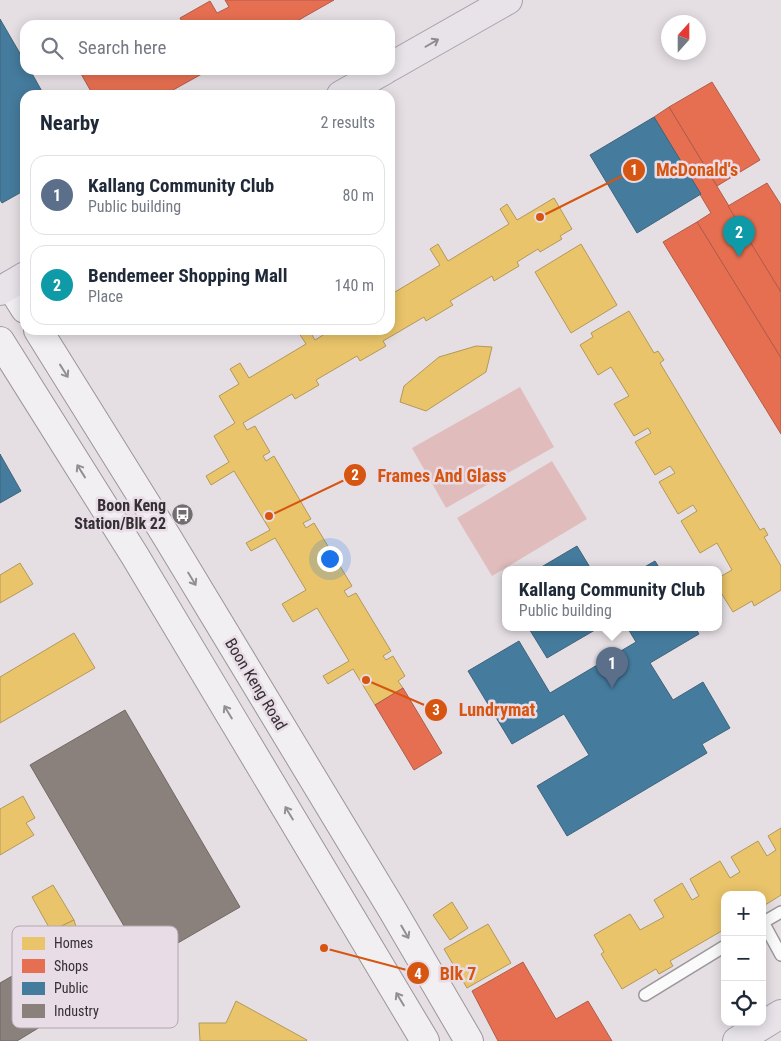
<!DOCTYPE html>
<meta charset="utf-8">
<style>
:root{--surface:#fff;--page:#f6f6f7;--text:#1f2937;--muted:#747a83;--line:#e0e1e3;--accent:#d93025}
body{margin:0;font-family:"Roboto Condensed",sans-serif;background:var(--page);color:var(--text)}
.controls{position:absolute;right:15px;bottom:15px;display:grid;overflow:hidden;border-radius:10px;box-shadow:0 2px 12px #0003}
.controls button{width:45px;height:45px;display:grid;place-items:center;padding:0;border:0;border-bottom:1px solid var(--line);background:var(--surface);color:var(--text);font:25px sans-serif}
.compass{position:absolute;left:661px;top:15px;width:45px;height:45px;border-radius:50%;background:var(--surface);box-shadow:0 2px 12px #0003;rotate:21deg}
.you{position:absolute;left:329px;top:558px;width:18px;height:18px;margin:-12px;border:4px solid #fff;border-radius:50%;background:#1a73e8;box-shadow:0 0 0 8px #1a73e833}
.badge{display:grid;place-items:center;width:32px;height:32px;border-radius:50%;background:var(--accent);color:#fff;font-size:16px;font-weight:700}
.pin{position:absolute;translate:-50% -41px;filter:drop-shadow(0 1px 2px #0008)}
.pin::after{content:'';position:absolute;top:26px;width:18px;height:15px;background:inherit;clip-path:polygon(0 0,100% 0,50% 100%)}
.popup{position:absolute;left:502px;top:566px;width:220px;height:65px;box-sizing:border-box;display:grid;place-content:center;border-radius:10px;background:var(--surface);filter:drop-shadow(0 1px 4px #0005);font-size:16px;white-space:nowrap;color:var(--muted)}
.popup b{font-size:19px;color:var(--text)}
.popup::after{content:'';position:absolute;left:50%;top:100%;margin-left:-10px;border:10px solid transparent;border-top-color:var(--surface)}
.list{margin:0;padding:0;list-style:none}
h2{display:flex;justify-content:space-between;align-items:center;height:65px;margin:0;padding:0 20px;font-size:21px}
h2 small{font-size:16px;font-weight:400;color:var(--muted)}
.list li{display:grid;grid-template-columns:32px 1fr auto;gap:15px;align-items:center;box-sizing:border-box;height:80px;margin:0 10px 10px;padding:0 10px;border:1px solid var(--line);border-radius:15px}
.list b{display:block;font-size:19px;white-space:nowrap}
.list p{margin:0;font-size:16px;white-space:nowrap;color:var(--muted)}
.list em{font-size:16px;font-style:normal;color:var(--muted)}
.icon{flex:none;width:28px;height:28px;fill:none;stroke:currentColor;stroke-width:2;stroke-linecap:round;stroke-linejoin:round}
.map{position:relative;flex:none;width:781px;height:1041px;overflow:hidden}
.search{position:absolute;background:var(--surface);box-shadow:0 2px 12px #0003;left:20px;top:20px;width:375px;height:55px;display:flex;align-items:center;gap:12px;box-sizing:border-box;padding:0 18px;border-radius:15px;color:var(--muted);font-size:19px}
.panel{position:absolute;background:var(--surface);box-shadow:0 2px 12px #0003;left:20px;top:90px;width:375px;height:245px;border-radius:15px}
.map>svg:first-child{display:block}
</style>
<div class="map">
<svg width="781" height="1041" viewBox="0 0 781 1041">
<rect width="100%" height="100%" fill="#e5dfe4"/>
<!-- green -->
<g fill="#e1bcbc">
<path d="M520,387L554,447L446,508L412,448Z"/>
<path d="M552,461L587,519L492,576L457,518Z"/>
</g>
<!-- homes -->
<g fill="#e9c46a" stroke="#b3985a">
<path d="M554,198L572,229L560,236L562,239L540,252L538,249L517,262L519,266L494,281L492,276L450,301L453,305L426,321L424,317L383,341L386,346L360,361L357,356L316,380L319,385L295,399L292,394L243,423L247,430L255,426L270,452L263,456L266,461L274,456L311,519L303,523L306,528L314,523L352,586L344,591L348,597L356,593L391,651L383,656L386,660L393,656L405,676L398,681L403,688L375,705L353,669L328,684L323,676L349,661L317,608L293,622L282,604L306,590L275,538L251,551L246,543L270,530L234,471L211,485L206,476L229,462L214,436L235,423L219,396L239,384L230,369L240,363L249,378L306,344L297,330H309L315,340L331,330H390V295L440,265L430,249L438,244L448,261L509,224L500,209L507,204L517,220Z"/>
<path d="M581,244L617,305L571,333L535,272Z"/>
<path d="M629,311L654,353L658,351L664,360L660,363L760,530L764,528L768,535L764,537L781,566V590L754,606L752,601L733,612L718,588V578L732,570L717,543L700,553L681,521L697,511L693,505L678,514L659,482L675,473L670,466L655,475L635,442L651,433L648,428L634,436L614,404L629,396L611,367L598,375L580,345L593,337L591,333Z"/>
<path d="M476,346L492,347L486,372L426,411L400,402L404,386L439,357Z"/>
<path d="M20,563L33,584L0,603V575Z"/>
<path d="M74,633L95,668L0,723V677Z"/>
<path d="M23,796L35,818L26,823L34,835L0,855V809Z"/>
<path d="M781,828V895L762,907V895H725V929L670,961L673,966L659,974L656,969L622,989L601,954L604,952L594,935L630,914L640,930L664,917L654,900L682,883L692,900L699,896L690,879L720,861L730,878L740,872L731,857L758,841L767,856L776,850L768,836Z"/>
<path d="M53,885L74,920L51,931L32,897Z"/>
<path d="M452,902L468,928L450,940L433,915Z"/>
<path d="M74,920L78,934L105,980L82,993L51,931Z"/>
<path d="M488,924L511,963L467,988L444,949Z"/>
<path d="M236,1001L307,1040L306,1041H200L199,1023H226Z"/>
</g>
<!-- shops -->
<g fill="#e76f51" stroke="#b15c48">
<path d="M225,0H334L290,25H184L180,18L210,1L217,13L229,7Z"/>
<path d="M84,70H209L164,95H93L80,72Z"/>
<path d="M712,82L760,160L717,186L669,107Z"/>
<path d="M669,107L781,292V358L697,222L711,213L654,117Z"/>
<path d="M767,183L781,205V292L728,206Z"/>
<path d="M697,222L781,358V434L663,242Z"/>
<path d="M403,688L442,753L414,770L375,705Z"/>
<path d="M523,962L556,1019L588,1001L612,1041H498L472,991Z"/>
</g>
<!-- public -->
<g fill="#457b9d" stroke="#40647d">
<path d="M0,19L25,62V70H30L44,95H25V190L2,203L0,200Z"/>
<path d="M654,117L701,194L637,233L590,155Z"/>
<path d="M0,454L21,491L0,503Z"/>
<path d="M577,546L591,569H538Z"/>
<path d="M655,561L660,569H641Z"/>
<path d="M528,627H600L547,658Z"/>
<path d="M627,627H695L699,634L650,663L673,700L703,682L730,728L702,744L707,753L567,836L537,786L589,755L564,714L512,744L468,671L519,641L550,693L636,642Z"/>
</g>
<!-- industry -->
<g fill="#8a817c" stroke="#706966">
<path d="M125,710L240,907L145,962L30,765Z"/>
<path d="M33,964L63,1013L17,1041H0V983Z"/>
</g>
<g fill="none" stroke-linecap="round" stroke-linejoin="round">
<defs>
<g id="service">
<path d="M763,922L781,955"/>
<path d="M762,923L781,912"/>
<path d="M645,995L725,946"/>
</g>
<g id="secondary">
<path d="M10,285L25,309"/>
<path d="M38,330L167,537L393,911L469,1041"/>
<path d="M0,341L135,556L425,1041"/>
</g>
<g id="primary">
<path d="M390,67L508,0"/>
<path d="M341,95L385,70"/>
<path d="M0,291L25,276"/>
<path d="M737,1041L781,1014"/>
</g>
</defs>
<!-- service casing -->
<use href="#service" stroke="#9b969a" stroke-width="14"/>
<!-- secondary casing -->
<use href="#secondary" stroke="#9b969a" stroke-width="30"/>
<!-- primary casing -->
<use href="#primary" stroke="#a8a1ac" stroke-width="30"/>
<!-- service -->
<use href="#service" stroke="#fbfafb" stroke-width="11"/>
<!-- secondary -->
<use href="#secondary" stroke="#f1eff2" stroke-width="28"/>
<!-- primary -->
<use href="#primary" stroke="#e7e3e9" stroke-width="28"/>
</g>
<!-- one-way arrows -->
<defs><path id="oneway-shaft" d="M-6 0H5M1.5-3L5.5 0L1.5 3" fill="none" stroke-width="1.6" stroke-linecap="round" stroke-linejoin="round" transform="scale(1.25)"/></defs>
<use stroke="#8e8a8e" href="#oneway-shaft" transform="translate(432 43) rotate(-30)"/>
<g stroke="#929092">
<use href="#oneway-shaft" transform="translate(64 371) rotate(58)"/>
<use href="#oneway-shaft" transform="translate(81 471) rotate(-122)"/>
<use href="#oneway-shaft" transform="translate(192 579) rotate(59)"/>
<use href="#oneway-shaft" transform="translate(228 712) rotate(-121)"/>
<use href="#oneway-shaft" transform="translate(289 813) rotate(-121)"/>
<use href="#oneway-shaft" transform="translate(405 932) rotate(60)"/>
<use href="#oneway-shaft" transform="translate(400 999) rotate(-121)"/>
</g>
<!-- icons -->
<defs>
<symbol id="bus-disc" viewBox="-11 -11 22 22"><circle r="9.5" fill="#726d71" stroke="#e8dce6"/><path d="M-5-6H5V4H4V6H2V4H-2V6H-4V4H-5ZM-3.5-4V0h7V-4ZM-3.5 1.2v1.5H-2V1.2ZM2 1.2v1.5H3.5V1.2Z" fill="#fff"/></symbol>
</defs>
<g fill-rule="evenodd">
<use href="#bus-disc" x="170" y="502" width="25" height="25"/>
</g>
<g text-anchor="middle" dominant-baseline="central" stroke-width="5" stroke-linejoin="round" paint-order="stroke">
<!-- poi labels -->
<g font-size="16" font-weight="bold" fill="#343033" stroke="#e8dce6" text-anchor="end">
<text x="166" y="505">Boon Keng<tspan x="166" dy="18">Station/Blk 22</tspan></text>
</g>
<!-- street labels -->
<g font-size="16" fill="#343033" stroke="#e8dce6">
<text transform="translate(256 684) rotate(59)">Boon Keng Road</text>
</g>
</g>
<!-- legend -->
<rect x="12" y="926" width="166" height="102" rx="8" fill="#e8dce6" stroke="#b2a8b0" stroke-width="1"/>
<rect x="22" y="937" width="23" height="13" fill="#e9c46a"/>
<rect x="22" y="959" width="23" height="14" fill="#e76f51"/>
<rect x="22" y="982" width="23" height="13" fill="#457b9d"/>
<rect x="22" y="1004" width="23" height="14" fill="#8a817c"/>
<g font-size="14" fill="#343033">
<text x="54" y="948">Homes</text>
<text x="54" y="971">Shops</text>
<text x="54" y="993">Public</text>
<text x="54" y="1016">Industry</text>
</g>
<!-- callouts -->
<path fill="none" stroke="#d65510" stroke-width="2" d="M540 217L634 170M269 516L355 475M366 680L436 710M324 948L418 973"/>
<g fill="#d65510" stroke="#e8dce6" stroke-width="2">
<circle cx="540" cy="217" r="5"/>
<circle cx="269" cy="516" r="5"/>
<circle cx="366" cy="680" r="5"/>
<circle cx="324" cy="948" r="5"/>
<circle cx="634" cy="170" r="12"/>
<circle cx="355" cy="475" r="12"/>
<circle cx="436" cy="710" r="12"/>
<circle cx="418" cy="973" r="12"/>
</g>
<g font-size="15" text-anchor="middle" font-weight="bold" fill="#fff">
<text x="634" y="175">1</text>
<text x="355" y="480">2</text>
<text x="436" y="715">3</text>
<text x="418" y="979">4</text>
</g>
<g font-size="18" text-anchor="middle" font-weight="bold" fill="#d65510" stroke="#e8dce6" stroke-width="5" stroke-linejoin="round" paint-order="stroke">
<text x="697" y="176">McDonald's</text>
<text x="442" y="482">Frames And Glass</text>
<text x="497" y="716">Lundrymat</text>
<text x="458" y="980">Blk 7</text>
</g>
</svg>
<div class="controls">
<button>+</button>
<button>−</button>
<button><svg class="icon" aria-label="locate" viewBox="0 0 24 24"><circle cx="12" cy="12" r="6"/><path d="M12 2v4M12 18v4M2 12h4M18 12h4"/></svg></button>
</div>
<svg class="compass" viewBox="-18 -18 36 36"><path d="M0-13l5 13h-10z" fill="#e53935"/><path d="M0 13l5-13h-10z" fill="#747a83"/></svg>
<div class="you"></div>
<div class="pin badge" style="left:612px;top:688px;background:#5c6f8a">1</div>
<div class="popup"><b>Kallang Community Club</b>Public building</div>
<div class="pin badge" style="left:739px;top:257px;background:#0f9aa8">2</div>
<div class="search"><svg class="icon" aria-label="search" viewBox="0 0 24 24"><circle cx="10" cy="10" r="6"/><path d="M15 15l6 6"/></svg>Search here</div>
<section class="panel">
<h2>Nearby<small>2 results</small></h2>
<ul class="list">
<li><span class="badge" style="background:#5c6f8a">1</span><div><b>Kallang Community Club</b><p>Public building</p></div><em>80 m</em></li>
<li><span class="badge" style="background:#0f9aa8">2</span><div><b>Bendemeer Shopping Mall</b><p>Place</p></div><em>140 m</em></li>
</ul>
</section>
</div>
